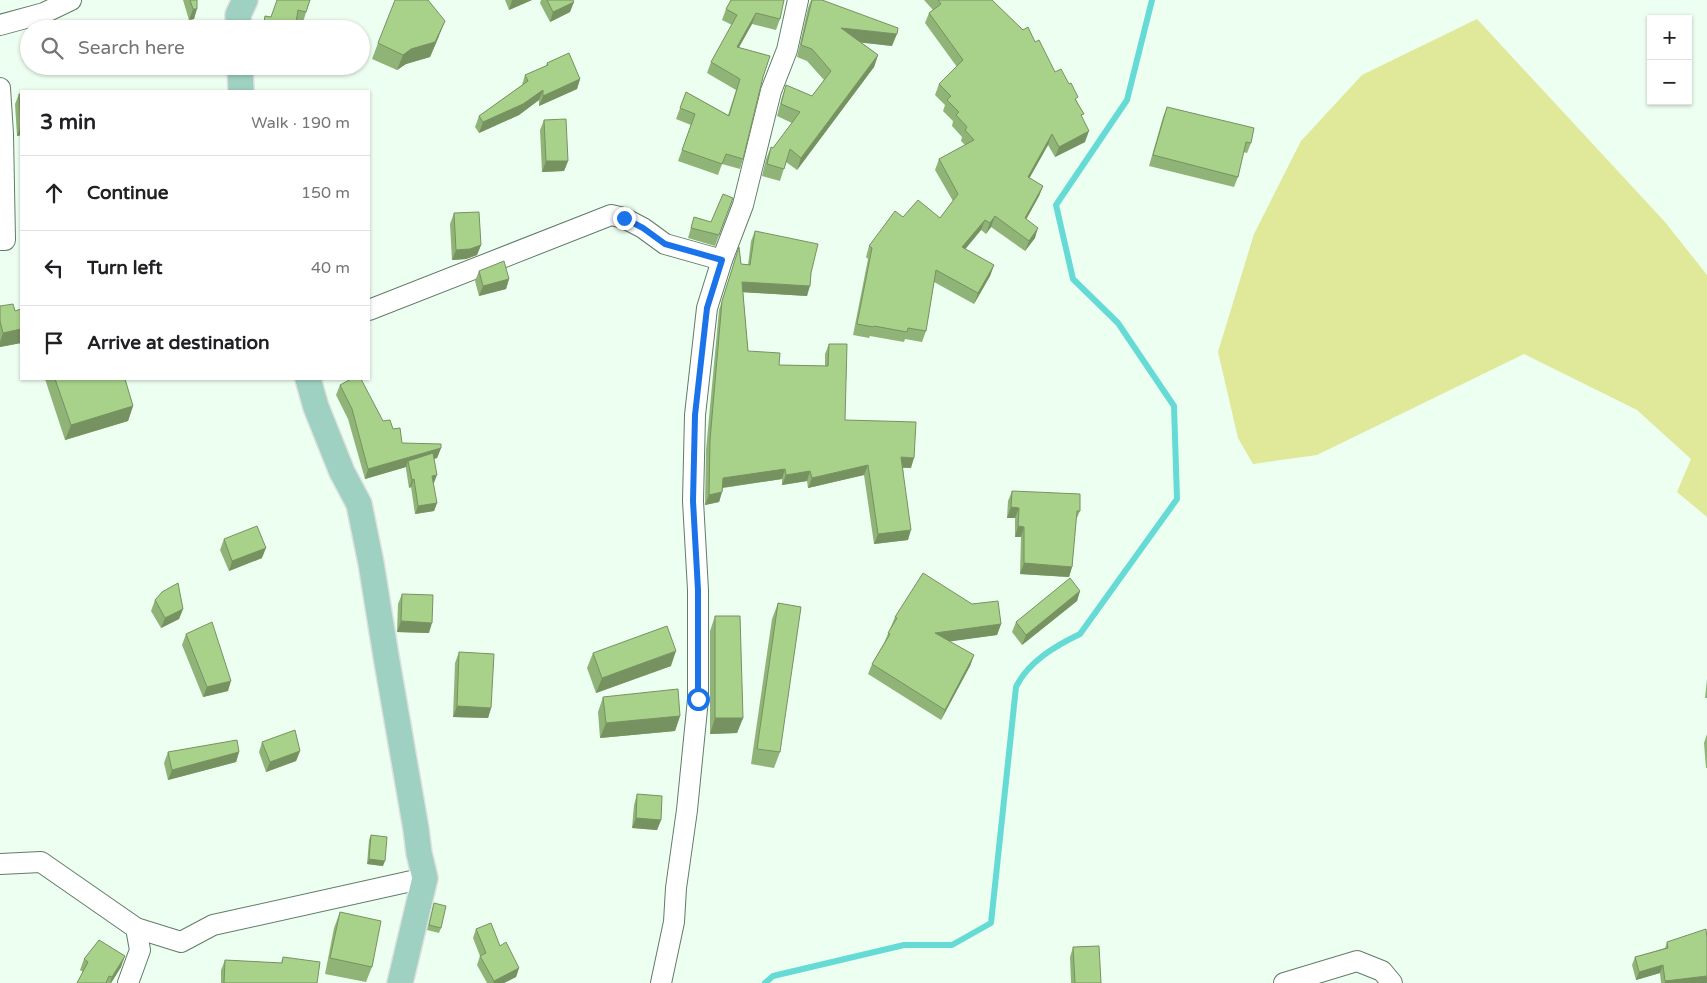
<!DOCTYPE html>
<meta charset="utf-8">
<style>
:root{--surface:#fff;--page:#f6f6f6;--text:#202124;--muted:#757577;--line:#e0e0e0}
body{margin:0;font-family:"Varela Round",sans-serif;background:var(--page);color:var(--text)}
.controls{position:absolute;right:15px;top:15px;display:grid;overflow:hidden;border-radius:0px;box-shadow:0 1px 4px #0004}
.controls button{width:45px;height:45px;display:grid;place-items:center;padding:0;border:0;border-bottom:1px solid var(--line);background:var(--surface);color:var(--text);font:25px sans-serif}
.stop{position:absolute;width:15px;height:15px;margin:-11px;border:4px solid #1a73e8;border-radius:50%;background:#fff}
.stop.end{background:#1a73e8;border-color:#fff;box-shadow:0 1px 5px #0008}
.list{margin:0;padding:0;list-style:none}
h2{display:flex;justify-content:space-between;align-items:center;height:65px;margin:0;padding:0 20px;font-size:21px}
h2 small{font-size:16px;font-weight:400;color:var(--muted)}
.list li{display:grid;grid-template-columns:32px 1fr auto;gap:15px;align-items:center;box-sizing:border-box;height:75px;padding:0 20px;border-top:1px solid var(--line)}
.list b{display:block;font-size:19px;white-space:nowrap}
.list em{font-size:16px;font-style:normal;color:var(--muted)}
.icon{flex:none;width:28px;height:28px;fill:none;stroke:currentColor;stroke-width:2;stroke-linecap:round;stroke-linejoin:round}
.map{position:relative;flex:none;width:1707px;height:983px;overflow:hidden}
.search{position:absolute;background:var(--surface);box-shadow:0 1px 4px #0004;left:20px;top:20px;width:350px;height:55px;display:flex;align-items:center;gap:12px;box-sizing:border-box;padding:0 18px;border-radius:28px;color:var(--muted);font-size:19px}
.panel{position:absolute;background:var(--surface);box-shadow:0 1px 4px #0004;left:20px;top:90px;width:350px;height:290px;border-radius:0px}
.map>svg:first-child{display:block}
</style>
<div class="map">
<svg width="1707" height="983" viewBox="0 0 1707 983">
<rect width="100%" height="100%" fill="#edfff1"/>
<!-- green -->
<path fill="#e0e899" d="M1477,19L1665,222L1707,275V517L1677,492L1691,459L1637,410L1524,354L1317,455L1253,464L1238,438L1218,352L1254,234L1301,141L1362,75Z"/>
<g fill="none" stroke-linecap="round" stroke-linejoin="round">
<!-- stream -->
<path stroke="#66dbd5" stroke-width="6" d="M765,983L773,976L904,945H952L991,923L1016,687C1028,662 1055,646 1080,634L1177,499L1174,406L1118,323L1073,279L1056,205L1127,100L1152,0"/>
<defs>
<g id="minor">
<path d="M0,25L44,13L71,0"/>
<path d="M0,88L3,134L5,240H0"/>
<path d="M369,310L611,215L624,218L643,228L665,244L722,260"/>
<path d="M0,864L41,862L136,928L181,942L213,925L425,878"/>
<path d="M128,983L140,950L136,928"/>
<path d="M661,983L674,922L676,888L687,810L698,699V590L693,501L695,415L707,308L722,260L743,205L771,91L787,50L798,0"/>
<path d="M1284,983L1357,961L1382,971L1392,983"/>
</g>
<g id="major">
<path d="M239,29L238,15L245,0"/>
<path d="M240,66L241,91"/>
<path d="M308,379L316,407L342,472L359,504L371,563L386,656L416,829L419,853L425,878L400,983"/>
</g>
</defs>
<!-- minor casing -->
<use href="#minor" stroke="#617c68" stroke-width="22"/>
<!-- major casing -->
<use href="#major" stroke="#dfe0df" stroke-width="28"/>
<!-- minor -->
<use href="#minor" stroke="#fff" stroke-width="20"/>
<!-- major -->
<use href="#major" stroke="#9ed1c1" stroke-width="25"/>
</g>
<!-- wall -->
<g fill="#90b477">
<path d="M183,0H197L194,19L189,20Z"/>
<path d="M310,0L303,22L296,20L295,29H261L265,16L271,17Z"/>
<path d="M505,0H532L509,10Z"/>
<path d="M541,0H573L570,12L550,22L540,3Z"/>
<path d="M731,0L780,19L776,30L752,24L739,47L763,77L743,159L740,169L722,164L718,175L678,161L691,125L676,119L686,92L728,115L736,90L707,73L711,62L732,25L722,20L726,9Z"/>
<path d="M811,0H822L892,46L861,42L878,55L874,67L797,170L786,162L780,181L762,176L766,159L771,147L773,148L792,123L777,116L782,97L786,85L812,96L824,80L807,61L797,57L808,8Z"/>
<path d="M924,0H992L1035,42L1055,72L1077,101L1082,117L1085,142L1055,157L1048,145L1029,178L1043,186L1039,196L1026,219L1035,238L1025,251L991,227L986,234L981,230L965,249L994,265L990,276L974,304L934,282L926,331L922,342L905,339L904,342L870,336L869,338L853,335L868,259L866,257L869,246L903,217L940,218L953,201L935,170L939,159L965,145L961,141L962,137L952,126L953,121L943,111L945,105L935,95L939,84L957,67L925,23L929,13L933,10Z"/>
<path d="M439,36L430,57L406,64L397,70L372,59L378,43Z"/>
<path d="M547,63L580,79L577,89L539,106V100L519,115L479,133L475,127L479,116L522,85L525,75L546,66Z"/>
<path d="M19,94H21V135L17,136L15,104Z"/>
<path d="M1167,107L1251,143L1247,153L1243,152L1238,177L1234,187L1149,166L1163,117Z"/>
<path d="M544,120L568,161L564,171L542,172L540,130Z"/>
<path d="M733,198L715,246L688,238L694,217L711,222Z"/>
<path d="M454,213L481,245L477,255L466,259L452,260L450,224Z"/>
<path d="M755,231L811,273L807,296L743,292L748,351L779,365L825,366V354L829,344L845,420L911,468H903L908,540L874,544L864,475L808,488L807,481L782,485V479L723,488L722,492L719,502L705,505L706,450L719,310L739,247L741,264L748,265L751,241Z"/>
<path d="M479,271L509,279L506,289L479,296L475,281Z"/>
<path d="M0,306L15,311L21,309V343L0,347Z"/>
<path d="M45,379H125L133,406L128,421L65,440Z"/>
<path d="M340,385L393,429L402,443L441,448L437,458L434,459L433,484L437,503L434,511L415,514L411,487L409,488L406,469V467L365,479L348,419L336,395Z"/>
<path d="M1012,491L1080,511L1076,520L1072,567L1069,577L1020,574L1021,537H1015V518H1007L1008,501Z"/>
<path d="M224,539L262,558L229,571L220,550Z"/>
<path d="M1080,591L1077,601L1022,645L1012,632L1016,622Z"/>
<path d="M402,594L429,633L397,632L398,604Z"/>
<path d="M155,600L183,609L179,619L161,628L151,611Z"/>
<path d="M778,603L780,752L774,768L751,764L772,619Z"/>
<path d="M715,616L743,718L737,733L710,734V631Z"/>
<path d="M895,617L1001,624L997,635L949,641L974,655L970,666L941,720L868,674L872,664L884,643Z"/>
<path d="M186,634L228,691L203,697L182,645Z"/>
<path d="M459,652L491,708L488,718L453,717L455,663Z"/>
<path d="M593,653L671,666L596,693L587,668Z"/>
<path d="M1707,679V698H1705Z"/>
<path d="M603,697L680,716L675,731L600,738L598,712Z"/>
<path d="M1707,734V768H1706L1704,743Z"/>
<path d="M262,742L300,751L296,761L266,772L259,752Z"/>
<path d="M168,752H239L236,762L168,780L164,763Z"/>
<path d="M637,794L661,820L657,830L632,828L634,805Z"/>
<path d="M371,835L383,866L367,864L369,840Z"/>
<path d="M434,903L441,928L439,933L427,930Z"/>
<path d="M340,912L372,967L366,982L325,974L334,928Z"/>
<path d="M476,929L500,946L519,968L516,977L504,983H487L477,965L480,956L473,938Z"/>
<path d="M1667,942L1707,983H1661L1660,973L1636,980L1632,965L1635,957L1665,948Z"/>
<path d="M1073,947L1101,983H1071L1070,957Z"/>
<path d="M283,957L317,983H221V970L225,960L281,963Z"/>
<path d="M84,959L121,967L111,983H77L83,972L80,970Z"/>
</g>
<!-- shaded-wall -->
<g fill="#769261">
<path d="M512,0H532L509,10Z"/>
<path d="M574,2L570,12L550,22L553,12Z"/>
<path d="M193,9H197L194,19L189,20Z"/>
<path d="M756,13L752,24L733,58L737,47Z"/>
<path d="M445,21L439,36L430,57L406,64L397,70L403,55Z"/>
<path d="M841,28L897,34L892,46L837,40Z"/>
<path d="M878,55L874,67L797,170L801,158Z"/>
<path d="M580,79L577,89L539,106L543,96Z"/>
<path d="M543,90L539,100L519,115L479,133L483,122Z"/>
<path d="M21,125V135L17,136Z"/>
<path d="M1089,131L1085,142L1055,157L1059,147Z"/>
<path d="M1052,134L1048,145L1024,188L1028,177Z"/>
<path d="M546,161H568L564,171L542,172Z"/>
<path d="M1043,186L1039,196L1021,229L1025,218Z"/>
<path d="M995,216L991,227L986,234L990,223Z"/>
<path d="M985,220L981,230L958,258L962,247Z"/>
<path d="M1038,228L1035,238L1025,251L1029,241Z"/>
<path d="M481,245L477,255L466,259L452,260L456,250Z"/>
<path d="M994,265L990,276L974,304L978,293Z"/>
<path d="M509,279L506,289L479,296L483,286Z"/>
<path d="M742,282L810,286L807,296L739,292Z"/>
<path d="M21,329V343L0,347V342L3,333Z"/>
<path d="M133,406L128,421L65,440L71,425Z"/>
<path d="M441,448L437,458L410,466L408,461L406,467L365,479L368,469Z"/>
<path d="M901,457L914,458L911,468L898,467Z"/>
<path d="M868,465L864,475L808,488L812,478Z"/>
<path d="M785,469L782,479L720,488L723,478Z"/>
<path d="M810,471L807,481L782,485L786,475Z"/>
<path d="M437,475L434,483L429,484L432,476Z"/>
<path d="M414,479L411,487L409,488L412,480Z"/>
<path d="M722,492L719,502L705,505L709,495Z"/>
<path d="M437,503L434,511L415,514L418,506Z"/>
<path d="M1011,507L1019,508L1015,518H1007Z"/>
<path d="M1018,526L1024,527L1021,537H1015Z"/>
<path d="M911,530L908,540L874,544L878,534Z"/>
<path d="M266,548L262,558L229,571L232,561Z"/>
<path d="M1024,563L1072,567L1069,577L1020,574Z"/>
<path d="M1080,591L1077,601L1022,645L1026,635Z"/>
<path d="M183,609L179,619L161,628L165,618Z"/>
<path d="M401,621L432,623L429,633L397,632Z"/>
<path d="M1001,624L997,635L932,644L935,633Z"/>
<path d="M676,651L671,666L596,693L602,678Z"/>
<path d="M974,655L970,666L941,720L945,710Z"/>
<path d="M231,681L228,691L203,697L207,687Z"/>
<path d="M457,706L491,708L488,718L453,717Z"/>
<path d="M680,716L675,731L600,738L606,723Z"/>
<path d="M715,718H743L737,733L710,734Z"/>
<path d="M300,751L296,761L266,772L270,762Z"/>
<path d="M239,752L236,762L168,780L172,770Z"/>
<path d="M636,818L661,820L657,830L632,828Z"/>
<path d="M369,859L385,861L383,866L367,864Z"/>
<path d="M125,956L121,967L111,983H110L112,977Z"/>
<path d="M1663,965L1660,973L1636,980L1639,972Z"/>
<path d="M519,968L516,977L504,983H493L494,981Z"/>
<path d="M1707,976V983H1665V981Z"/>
</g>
<!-- building -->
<g fill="#a8d18a" stroke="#769261">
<path d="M190,0H197V9H193Z"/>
<path d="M277,0H310L306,12L298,10L295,29H263L265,16L271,17Z"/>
<path d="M395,0H428L445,21L435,42L411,49L403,55L378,43Z"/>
<path d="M547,0H573L574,2L553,12Z"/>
<path d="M731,0H784L780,19L756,13L737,47L770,56L763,77L743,159L726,154L722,164L682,150L695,114L680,108L686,92L729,116L740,79L711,62L737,15L726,9Z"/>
<path d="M812,0H822L898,28L897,34L841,28L878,55L801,158L790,149L784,169L767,164L771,147L773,148L800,112L781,104L786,85L812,96L831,71L812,49L801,45Z"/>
<path d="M938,0H992L1023,30L1028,27L1035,42L1039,40L1055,72L1061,69L1069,84L1071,83L1078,97L1075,99L1084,114L1081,115L1089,131L1059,147L1052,134L1028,177L1043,186L1025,218L1038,228L1029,241L995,216L990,223L985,220L962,247L994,265L978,293L936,270L926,331L908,328L907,332L874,326L873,327L857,324L872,248L869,246L895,211L903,217L918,200L940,218L958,194L939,159L974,140L965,130L967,127L956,115L959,112L947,100L951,96L939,84L963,60L929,13L941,4Z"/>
<path d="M114,23L115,29H72L71,26Z"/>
<path d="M569,53L580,79L543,96V90L523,104L483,122L479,116L528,81L525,75L548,65L547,63Z"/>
<path d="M19,94H21V125Z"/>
<path d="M1167,107L1254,128L1251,143L1246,142L1238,177L1153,155Z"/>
<path d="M566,119L568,161H546L544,120Z"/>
<path d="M723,194L733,198L719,235L691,228L694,217L711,222Z"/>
<path d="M479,212L481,245L470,249L456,250L454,213Z"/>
<path d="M755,231L818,244L811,273L810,286L742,282L748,351L780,353L779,365L828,366L829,344H847L845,420L916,422L914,458L901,457L911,530L878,534L868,465L812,478L810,471L786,475L785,469L723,478L722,492L709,495L710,440L722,301L739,247L741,264L750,265Z"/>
<path d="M504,261L509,279L483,286L479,271Z"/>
<path d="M13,304L15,311L21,309V329L3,333L0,321V306Z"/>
<path d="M55,379H125L133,406L71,425Z"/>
<path d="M351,379H361L383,421L390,420L393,429L400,428L402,443L441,444V448L368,469L352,409L340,385Z"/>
<path d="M433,453L437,475L432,476L437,503L418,506L414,479L412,480L408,461Z"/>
<path d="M1012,491L1080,494V511H1077L1072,567L1024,563V527L1018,526L1019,508L1011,507Z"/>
<path d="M257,526L266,548L232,561L224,539Z"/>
<path d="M923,573L972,604L998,601L1001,624L935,633L974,655L945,710L872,664L890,634L888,633L897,618L895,617Z"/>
<path d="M1070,578L1080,591L1026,635L1016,622Z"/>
<path d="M178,583L183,609L165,618L155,600L162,592Z"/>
<path d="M402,594L433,595L432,623L401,621Z"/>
<path d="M778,603L801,607L780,752L757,749Z"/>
<path d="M715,616H740L743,718H715Z"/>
<path d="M212,622L231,681L207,687L186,634Z"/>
<path d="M667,626L676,651L602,678L593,653Z"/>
<path d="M459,652L494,654L491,708L457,706Z"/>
<path d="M678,689L680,716L606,723L603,697Z"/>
<path d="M295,730L300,751L270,762L262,742Z"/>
<path d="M237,740L239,752L172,770L168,752Z"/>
<path d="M637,794L662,796L661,820L636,818Z"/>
<path d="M371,835L387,837L385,861L369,859Z"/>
<path d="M434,903L446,906L441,928L429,925Z"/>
<path d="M340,912L381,921L372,967L330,958Z"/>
<path d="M491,923L500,946L506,942L519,968L494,981L480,956L486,953L476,929Z"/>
<path d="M1706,929L1707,938V976L1665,981L1663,965L1639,972L1635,957L1668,948L1667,942Z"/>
<path d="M99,940L125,956L112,977L109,976L106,983H77L88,962L84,959Z"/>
<path d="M1099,946L1101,983H1075L1073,947Z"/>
<path d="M283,957L320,962L317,983H224L225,960L282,963Z"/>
</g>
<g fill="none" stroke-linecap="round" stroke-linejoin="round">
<!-- route -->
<path stroke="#1a73e8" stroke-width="6" d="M624,218L643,228L665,244L722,260L707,308L695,415L693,501L698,590V699"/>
</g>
</svg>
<div class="controls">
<button>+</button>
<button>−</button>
</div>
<div class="stop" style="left:698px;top:699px"></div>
<div class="stop end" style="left:624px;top:218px"></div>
<div class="search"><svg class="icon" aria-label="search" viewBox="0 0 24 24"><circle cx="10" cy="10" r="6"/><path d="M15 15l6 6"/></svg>Search here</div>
<section class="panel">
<h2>3 min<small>Walk · 190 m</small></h2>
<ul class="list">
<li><svg class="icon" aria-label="ahead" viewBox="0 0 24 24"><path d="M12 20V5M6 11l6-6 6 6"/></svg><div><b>Continue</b></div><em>150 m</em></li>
<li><svg class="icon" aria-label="left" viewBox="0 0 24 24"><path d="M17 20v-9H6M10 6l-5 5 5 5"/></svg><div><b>Turn left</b></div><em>40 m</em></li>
<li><svg class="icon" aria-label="arrive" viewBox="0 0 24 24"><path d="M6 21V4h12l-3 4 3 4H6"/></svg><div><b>Arrive at destination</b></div></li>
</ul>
</section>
</div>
